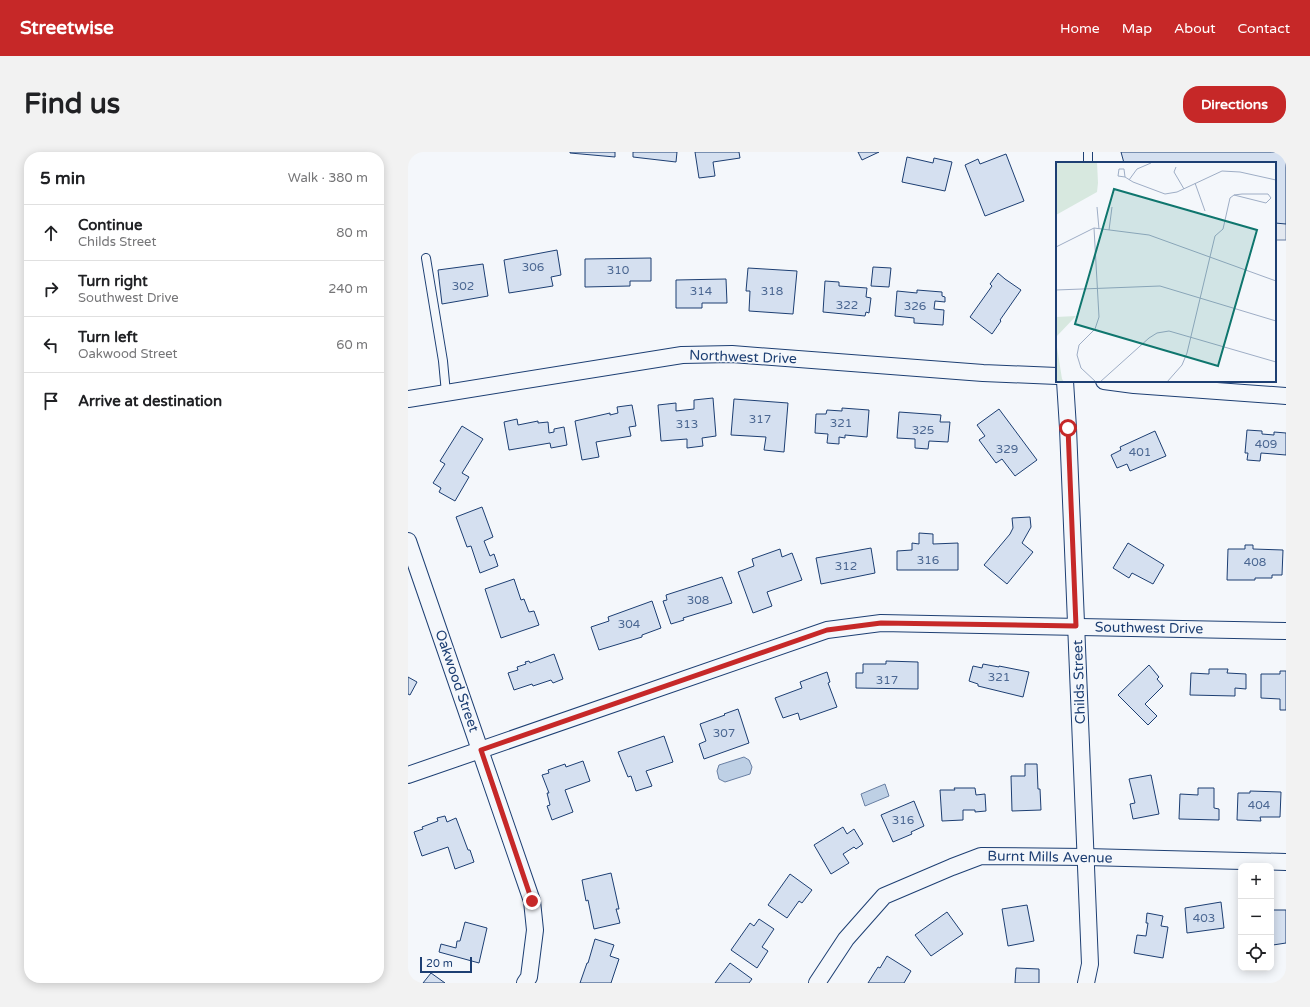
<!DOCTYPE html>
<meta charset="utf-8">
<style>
:root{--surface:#fff;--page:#f2f2f2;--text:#202124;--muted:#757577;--line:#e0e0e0;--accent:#c62828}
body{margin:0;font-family:"Varela Round",sans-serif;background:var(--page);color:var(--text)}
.controls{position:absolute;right:12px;bottom:12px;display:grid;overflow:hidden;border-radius:8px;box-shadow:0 2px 10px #0003}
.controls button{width:36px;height:36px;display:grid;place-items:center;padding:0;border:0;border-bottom:1px solid var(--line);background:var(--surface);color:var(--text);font:20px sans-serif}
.scale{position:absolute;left:12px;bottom:10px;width:52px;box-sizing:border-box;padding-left:4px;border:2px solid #1d3f73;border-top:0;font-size:11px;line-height:14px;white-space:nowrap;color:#1d3f73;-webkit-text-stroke:3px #f4f7fb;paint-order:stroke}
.stop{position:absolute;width:12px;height:12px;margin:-9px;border:3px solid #c62828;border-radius:50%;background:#fff}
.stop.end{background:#c62828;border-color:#fff;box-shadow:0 1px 4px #0008}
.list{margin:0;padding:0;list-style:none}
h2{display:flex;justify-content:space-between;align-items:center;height:52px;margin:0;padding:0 16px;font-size:17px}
h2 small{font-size:13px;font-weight:400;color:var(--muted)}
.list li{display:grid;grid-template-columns:26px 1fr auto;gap:12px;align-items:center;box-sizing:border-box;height:56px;padding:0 16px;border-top:1px solid var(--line)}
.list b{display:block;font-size:15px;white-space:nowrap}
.list p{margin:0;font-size:13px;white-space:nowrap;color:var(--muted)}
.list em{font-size:13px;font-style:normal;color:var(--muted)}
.icon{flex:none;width:22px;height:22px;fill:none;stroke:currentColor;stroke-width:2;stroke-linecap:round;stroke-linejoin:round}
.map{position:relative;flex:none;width:878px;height:831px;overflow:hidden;border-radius:16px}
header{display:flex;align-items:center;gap:24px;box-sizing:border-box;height:56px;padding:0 20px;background:var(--accent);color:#fff}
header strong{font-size:19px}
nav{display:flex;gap:22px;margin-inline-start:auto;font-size:14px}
.intro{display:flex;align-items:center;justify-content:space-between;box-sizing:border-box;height:96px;padding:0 24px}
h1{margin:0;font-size:28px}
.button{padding:10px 18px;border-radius:16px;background:var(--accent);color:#fff;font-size:14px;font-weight:700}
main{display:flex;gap:24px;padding:0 24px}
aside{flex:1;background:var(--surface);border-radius:16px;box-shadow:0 2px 10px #0003}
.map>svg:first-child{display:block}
</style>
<header>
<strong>Streetwise</strong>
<nav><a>Home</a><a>Map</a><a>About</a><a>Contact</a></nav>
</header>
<div class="intro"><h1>Find us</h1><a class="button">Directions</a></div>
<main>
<aside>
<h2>5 min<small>Walk · 380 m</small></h2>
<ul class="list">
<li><svg class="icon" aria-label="ahead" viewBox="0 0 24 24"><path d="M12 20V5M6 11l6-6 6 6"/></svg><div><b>Continue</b><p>Childs Street</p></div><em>80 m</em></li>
<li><svg class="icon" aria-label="right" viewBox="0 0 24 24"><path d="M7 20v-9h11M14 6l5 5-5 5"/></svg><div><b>Turn right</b><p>Southwest Drive</p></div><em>240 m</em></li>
<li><svg class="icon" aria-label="left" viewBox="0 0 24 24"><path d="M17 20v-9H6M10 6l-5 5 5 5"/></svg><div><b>Turn left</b><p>Oakwood Street</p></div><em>60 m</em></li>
<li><svg class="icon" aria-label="arrive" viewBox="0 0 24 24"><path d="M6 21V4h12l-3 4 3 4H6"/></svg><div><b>Arrive at destination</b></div></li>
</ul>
</aside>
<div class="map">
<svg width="878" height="831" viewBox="0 0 878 831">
<rect width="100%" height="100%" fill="#f4f7fb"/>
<!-- parking -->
<rect fill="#e3e8f0" stroke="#687fa3" x="867" y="51" width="11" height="37"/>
<!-- water -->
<g fill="#bed0e5" stroke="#687fa3">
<path d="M336,605L341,608L344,615L342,622L317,630L311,627L309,619L311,613Z"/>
<path d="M477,632L481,644L457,654L453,642Z"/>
</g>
<!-- building -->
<g fill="#d5e0f0" stroke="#1d3f73">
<path d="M162,0H207V5L162,1Z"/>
<path d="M225,0H269L268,10L225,5Z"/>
<path d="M287,0H331L332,6L305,10L307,24L291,26Z"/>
<path d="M450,0H471L454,8Z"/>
<path d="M713,0H878V72L867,71V11H716Z"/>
<path d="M598,2L616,49L577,64L557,13L570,7L572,12Z"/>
<path d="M499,5L525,11L526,6L544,10L537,39L494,30Z"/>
<path d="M149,98L153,123L143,125L145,134L101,141L96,108Z"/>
<path d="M243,106V129H222V134L177,135V107Z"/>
<path d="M75,112L80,144L34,152L30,118Z"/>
<path d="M465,115L483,116L481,135L463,134Z"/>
<path d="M340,116L389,119L385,162L341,159L342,139H338Z"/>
<path d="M590,121L597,127L613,138L592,168L593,169L584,182L562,165L584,134L582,132Z"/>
<path d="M318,127L319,151H294V156H268V128Z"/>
<path d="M417,129L431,130V134L459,136L458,145L463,146L461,161L458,160L457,164L415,160Z"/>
<path d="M509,138L534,140V144L537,145V150L527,149L526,157L536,158L535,173L506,171V166L487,164L489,139L509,141Z"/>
<path d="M305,246L308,284L294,286L295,294L279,296V287L253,289L250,253L268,251V259L286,257V248Z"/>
<path d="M326,247L380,251L376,300L356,298L358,285L323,283Z"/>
<path d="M224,253L228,274L221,275L223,284L188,290L191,305L174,308L167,269L202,261V263L210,261L209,255Z"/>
<path d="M434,256L461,258L459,285L437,283V286L431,285V292L419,291L420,282L407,281L408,262H418L419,258L434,259Z"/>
<path d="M591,257L629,308L607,324L594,307L588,311L571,288L577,284L569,273Z"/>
<path d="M491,260L533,263L532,270H542L540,290L521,289L520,297L507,296V287L489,286Z"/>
<path d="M109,267L110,273L130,269V271L140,270L141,281L146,280V277L156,275L159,293L143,296L142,291L101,298L96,270Z"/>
<path d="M54,274L75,287L54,321L61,325L47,349L31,340L33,336L25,331L37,312L32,309Z"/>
<path d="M839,278L854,279V282L866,283V280L878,281V303L853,301L852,309L839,308L840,301H837Z"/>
<path d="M747,279L758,304L722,319L719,312L709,316L703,303L713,298L712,295Z"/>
<path d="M74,355L85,385L76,389L82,404L86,402L90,414L72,421L63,394L59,395L48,365Z"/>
<path d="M622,365L623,375L614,391L625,400L599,432L576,413L602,382L605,376L604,366Z"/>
<path d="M511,381L525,382V392L550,391V418H489V399L504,398V391L511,392Z"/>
<path d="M720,391L756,413L745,432L724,421L721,426L705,416Z"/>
<path d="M837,393H845V397L875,398L874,423H864V426H847V428H819L820,397H837Z"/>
<path d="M463,396L467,421L413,432L408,406Z"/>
<path d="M372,397L374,405L384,401L394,428L359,440L364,454L345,461L330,420L346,414L344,407Z"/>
<path d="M314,425L324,451L275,466L276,468L263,472L255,449L259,448L258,443Z"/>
<path d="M106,427L113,448L116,447L121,460L126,459L131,473L93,486L77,437Z"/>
<path d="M244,449L253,476L234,483V485L191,498L183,475L201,469L200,465Z"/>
<path d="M146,502L155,527L145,531L143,528L125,534L124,532L106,538L100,521L110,518L109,515L118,512L117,510L121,509L122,511Z"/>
<path d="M478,509L510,510V537L448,536V521H455V512H478Z"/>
<path d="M575,512L591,515V514L621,520L615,545L570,534V532L561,529L565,514L574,516Z"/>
<path d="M741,513L751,525L749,527L755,534L737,552L749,564L740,573L710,543Z"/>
<path d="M801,517H820L819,521L838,522V537L827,536V544L782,543L783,521L801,522Z"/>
<path d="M872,519H878V558H872V547L853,546V522H872Z"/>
<path d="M419,520L422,530L420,531L429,555L392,568L390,561L375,566L367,546L394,536L392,530Z"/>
<path d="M0,525L9,530L2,543L0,542Z"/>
<path d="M330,557L341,591L296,607L291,592L298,589L292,572L317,563L316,562Z"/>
<path d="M256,584L265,610L238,619L244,634L228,639L223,624L220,625L210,600Z"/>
<path d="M175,609L182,629L157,638L165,660L144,668L139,654L142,653L139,641H141L134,623L141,621L140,618L157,612L158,615Z"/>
<path d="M617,612H629L630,637H632L633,658L604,659L603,624H617Z"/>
<path d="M743,623L751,662L725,667L722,652L727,651L721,627Z"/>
<path d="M546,636H567L568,643L577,642L578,659L567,660V658H555V668L534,669L532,638H547Z"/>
<path d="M790,636H806V656L811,657V668L771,667L772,642L790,643Z"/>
<path d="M842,639L873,640L872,665H852L853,669L829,668L830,641H842Z"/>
<path d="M506,649L516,674L503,680L504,682L485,690L473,663Z"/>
<path d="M37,664L39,670L48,666L60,698H62L66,710L47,717L40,695L14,704L6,680L15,677L14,675L30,669L29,666Z"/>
<path d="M435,675L439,682L446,677L455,692L448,697L446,695L435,702L441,711L423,722L406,693Z"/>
<path d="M203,721L211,757H208L212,771L186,777L180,748L178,749L174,728Z"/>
<path d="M382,722L404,738L394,751L391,749L379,766L360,753Z"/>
<path d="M813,750L816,776L779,781L777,756Z"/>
<path d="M619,753L626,789L600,794L594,757Z"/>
<path d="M863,758H878V791L865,793L864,785H863Z"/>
<path d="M539,760L555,782L523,804L507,783Z"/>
<path d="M739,761L755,764L753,774L760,775L755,806L726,801L729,783L738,784L740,771H738Z"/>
<path d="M351,767L366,777L354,795L360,799L349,816L323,798L342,771L346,774Z"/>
<path d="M57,770L79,776L71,811L31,800L33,792L48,796L49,789H52Z"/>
<path d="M187,787L206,793L202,804L211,807L203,831H172L179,811H180Z"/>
<path d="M479,804L503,819L496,831H460L470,815L472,816Z"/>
<path d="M322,811L344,827L341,831H307Z"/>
<path d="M608,816L631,817V831H607Z"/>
<path d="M23,821L37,831H15Z"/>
</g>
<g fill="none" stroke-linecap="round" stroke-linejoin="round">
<defs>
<g id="lane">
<path d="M680,0V11"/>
<path d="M18,106L35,209L38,241"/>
</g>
<g id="street">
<path d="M657,229L660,276L682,812L678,831"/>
<path d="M696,229L726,233L878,244"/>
<path d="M0,247L274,203L324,202L575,221L649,224"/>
<path d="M0,389L124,749L127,778L121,825L117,831"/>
<path d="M0,623L419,478L473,471L878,479"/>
<path d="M409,831L438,787L476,744L544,715L573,704L678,705L878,710"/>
</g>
</defs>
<!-- lane casing -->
<use href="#lane" stroke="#1d3f73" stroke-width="10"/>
<!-- street casing -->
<use href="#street" stroke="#1d3f73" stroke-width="18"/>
<!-- lane -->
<use href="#lane" stroke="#f4f7fb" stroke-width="8"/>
<!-- street -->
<use href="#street" stroke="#f4f7fb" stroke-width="16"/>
</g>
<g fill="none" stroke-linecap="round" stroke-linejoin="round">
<!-- route -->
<path stroke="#c62828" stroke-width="5" d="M124,749L73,598L419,478L473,471L668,474L660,276"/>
</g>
<g text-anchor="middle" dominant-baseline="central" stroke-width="3" stroke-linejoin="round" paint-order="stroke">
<!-- number labels -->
<g font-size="12" fill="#4b6792">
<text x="125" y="115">306</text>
<text x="210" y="118">310</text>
<text x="55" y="134">302</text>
<text x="293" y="139">314</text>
<text x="364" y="139">318</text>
<text x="439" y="153">322</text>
<text x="507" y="154">326</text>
<text x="352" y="267">317</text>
<text x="433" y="271">321</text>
<text x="279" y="272">313</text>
<text x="515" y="278">325</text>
<text x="858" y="292">409</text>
<text x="599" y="297">329</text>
<text x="732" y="300">401</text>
<text x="520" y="408">316</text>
<text x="847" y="410">408</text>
<text x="438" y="414">312</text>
<text x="290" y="448">308</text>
<text x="221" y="472">304</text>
<text x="591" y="525">321</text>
<text x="479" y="528">317</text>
<text x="316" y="581">307</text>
<text x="851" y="653">404</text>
<text x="495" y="668">316</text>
<text x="796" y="766">403</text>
</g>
<!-- street labels -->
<g font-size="14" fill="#1d3f73" stroke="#f4f7fb">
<text transform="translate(335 205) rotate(2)">Northwest Drive</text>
<text transform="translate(741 476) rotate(1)">Southwest Drive</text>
<text transform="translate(49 529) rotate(71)">Oakwood Street</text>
<text transform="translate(671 530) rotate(-92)">Childs Street</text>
<text transform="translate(642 705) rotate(1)">Burnt Mills Avenue</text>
</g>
</g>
<!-- overview -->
<g transform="translate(648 10)">
<rect width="220" height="220" fill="#f4f7fb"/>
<path d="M0,0H41L42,21L41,30L0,53ZM20,154L0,175V155ZM0,179L6,217L8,220H0Z" fill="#d7e8df"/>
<path fill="none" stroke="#9eadc5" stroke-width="1" d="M120,5L118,10L128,27M69,15L62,14L63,7H68L69,15L77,20L109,32L121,30L166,9L184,10L220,18M73,18L81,7L95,1M139,21L149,49M41,45L43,67M38,66L43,155L39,167L23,183L21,193L25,206L40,220M53,68L56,45M0,85L38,66L93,73L220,119M0,128L104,124L220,159M44,220L93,176L101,171L113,169L220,200M111,220L126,203L131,191L159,74L167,67L174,36L178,33L186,32H212L215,36L210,41L178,33"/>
<path fill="#0f766e" fill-opacity="0.15" stroke="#0f766e" stroke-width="2" d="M58,27L201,68L162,204L19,162Z"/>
<rect width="220" height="220" fill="none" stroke="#1d3f73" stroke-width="2"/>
</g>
</svg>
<div class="controls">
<button>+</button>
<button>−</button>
<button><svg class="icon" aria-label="locate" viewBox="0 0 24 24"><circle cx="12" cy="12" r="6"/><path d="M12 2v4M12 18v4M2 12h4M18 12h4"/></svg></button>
</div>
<div class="scale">20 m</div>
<div class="stop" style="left:660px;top:276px"></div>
<div class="stop end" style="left:124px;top:749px"></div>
</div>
</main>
